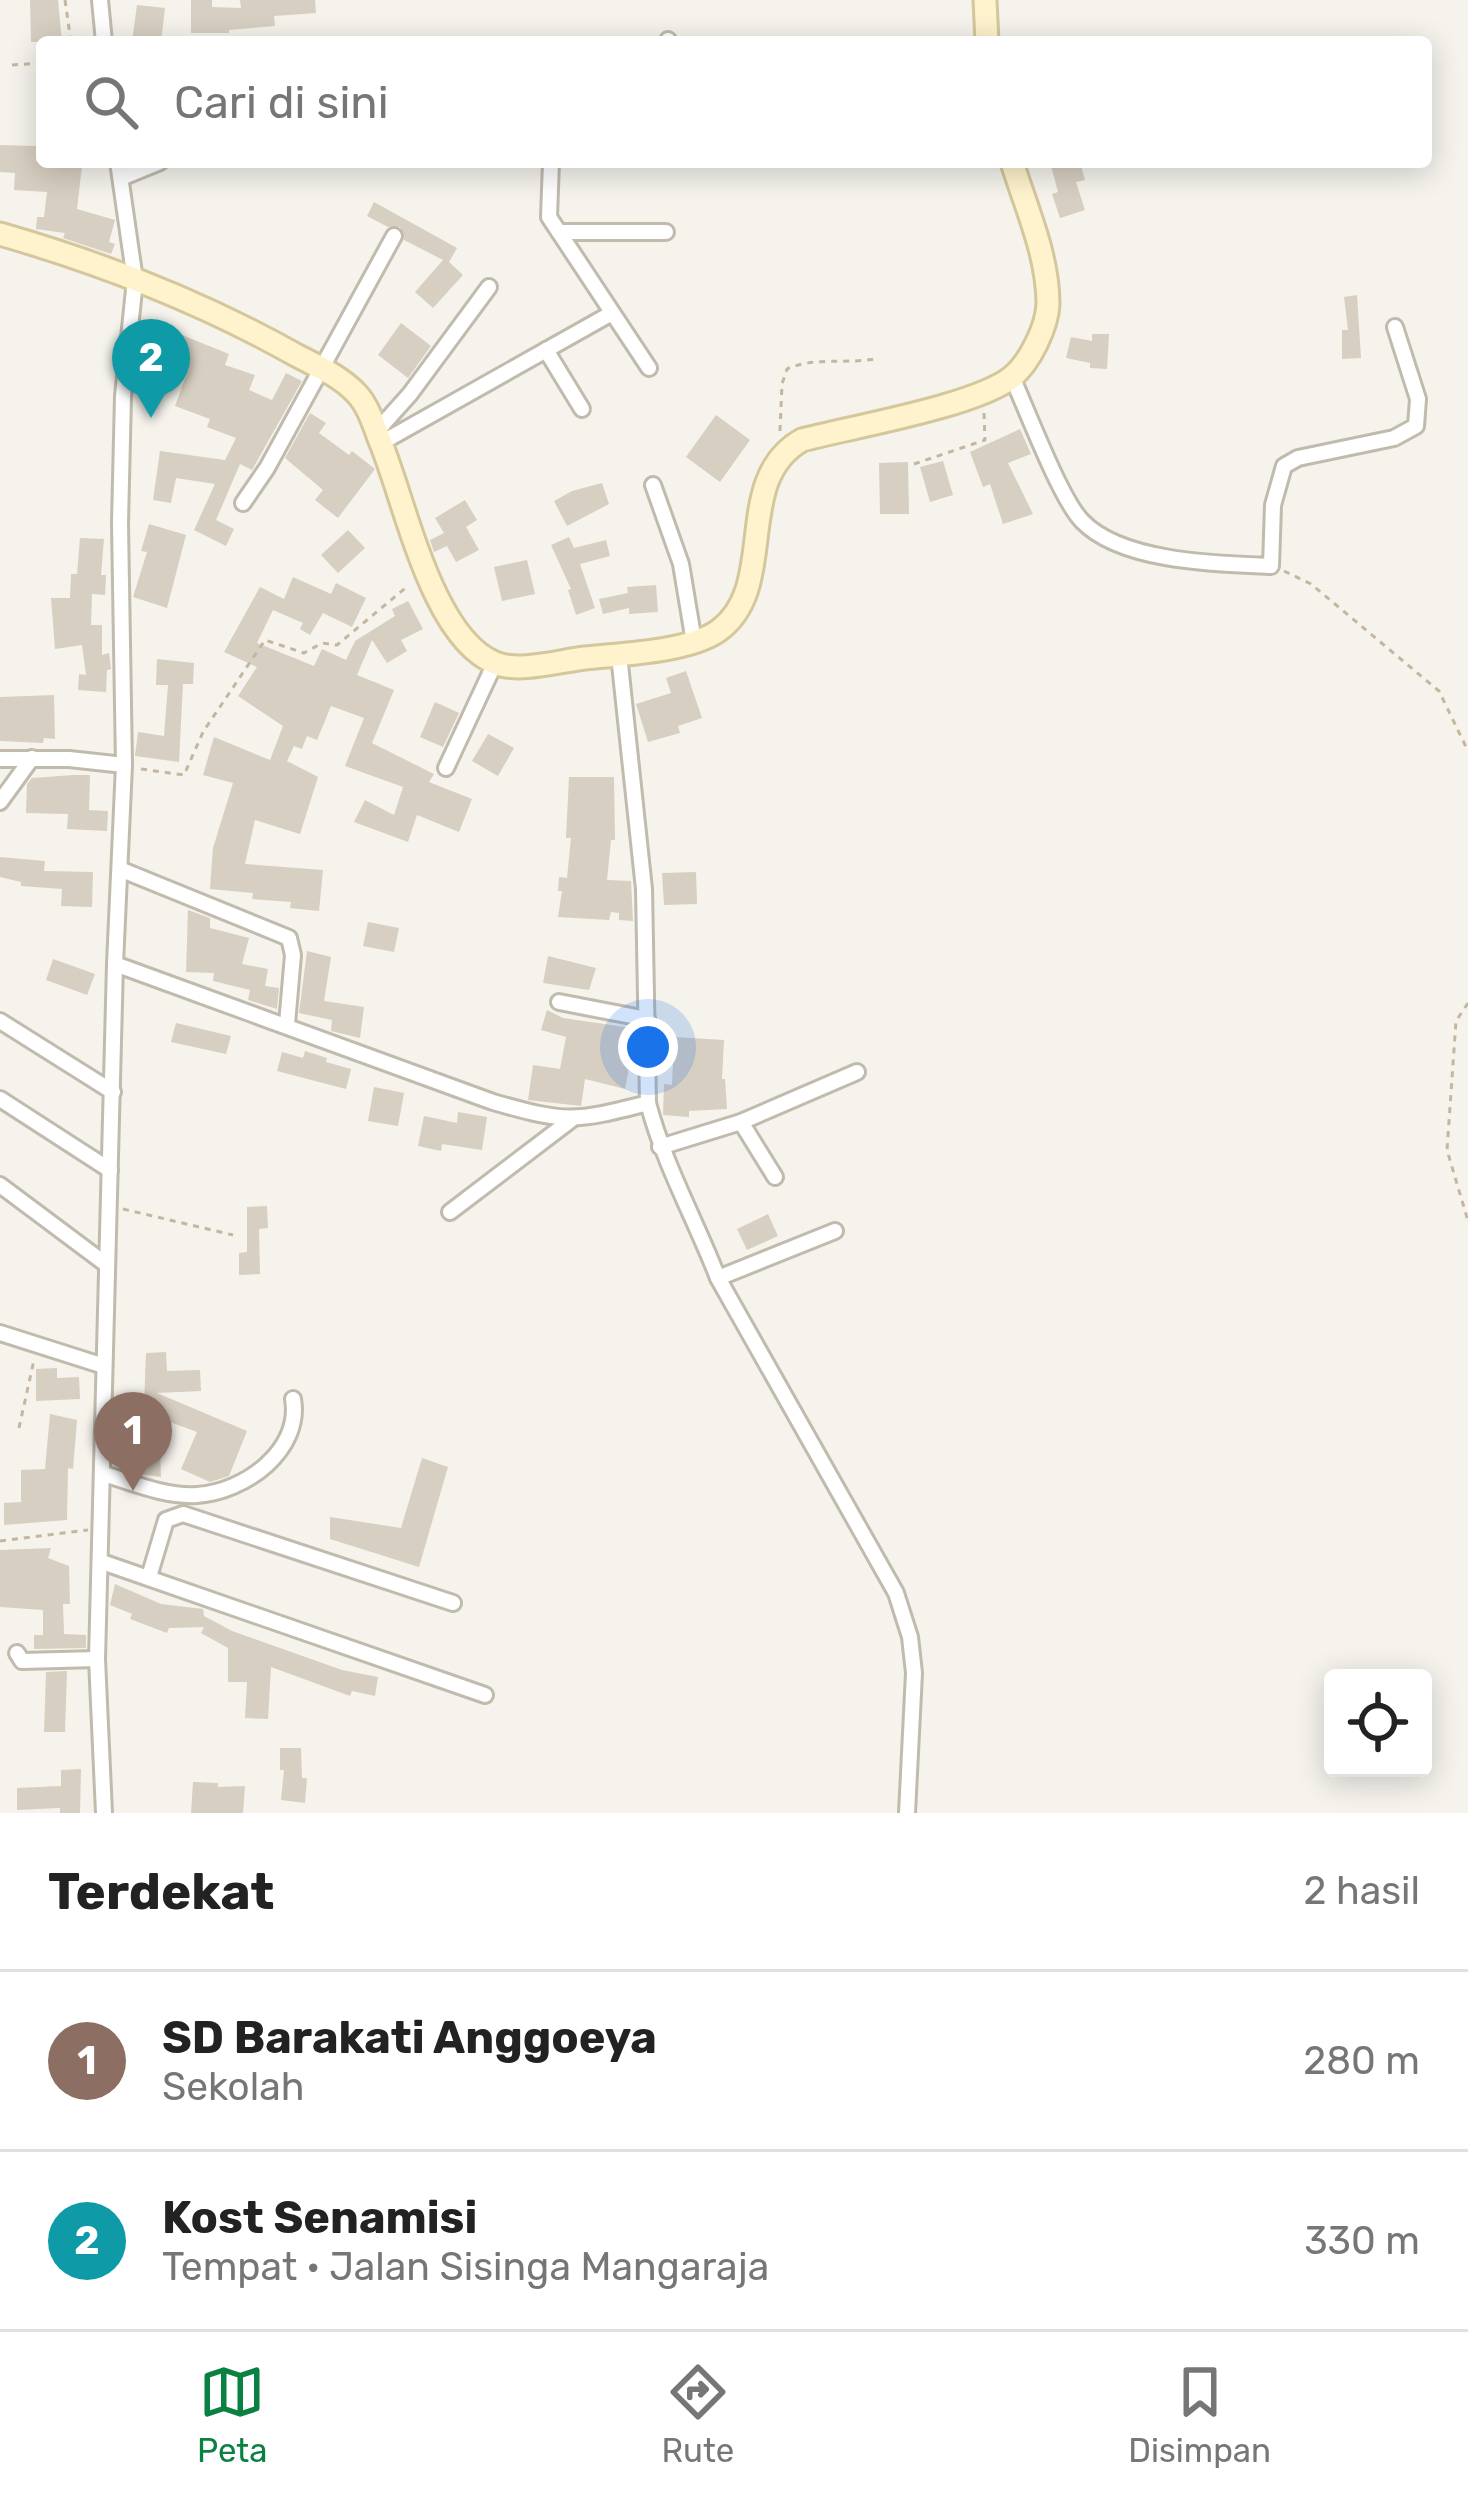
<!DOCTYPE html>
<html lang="id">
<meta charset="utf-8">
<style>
:root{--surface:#fff;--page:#f6f6f6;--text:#222;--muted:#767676;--line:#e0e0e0;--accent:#0b8043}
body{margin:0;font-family:Rubik,sans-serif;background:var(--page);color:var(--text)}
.controls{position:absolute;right:36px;bottom:36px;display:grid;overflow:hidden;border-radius:12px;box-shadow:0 6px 30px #0003}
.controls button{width:108px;height:108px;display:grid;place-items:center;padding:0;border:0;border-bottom:3px solid var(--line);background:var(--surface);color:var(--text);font:60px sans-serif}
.you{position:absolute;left:648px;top:1047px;width:42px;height:42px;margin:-30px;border:9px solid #fff;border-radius:50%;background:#1a73e8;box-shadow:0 0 0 18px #1a73e833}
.badge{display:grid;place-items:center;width:78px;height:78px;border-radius:50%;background:var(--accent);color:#fff;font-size:39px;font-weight:700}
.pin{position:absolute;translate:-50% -99px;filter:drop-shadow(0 3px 6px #0008)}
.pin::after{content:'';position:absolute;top:63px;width:42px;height:36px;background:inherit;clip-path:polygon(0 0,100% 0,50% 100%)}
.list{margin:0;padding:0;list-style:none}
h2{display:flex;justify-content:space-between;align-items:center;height:156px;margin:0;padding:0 48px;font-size:51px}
h2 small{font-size:39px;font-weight:400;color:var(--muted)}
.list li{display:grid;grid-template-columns:78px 1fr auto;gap:36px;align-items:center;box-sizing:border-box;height:180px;padding:0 48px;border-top:3px solid var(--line)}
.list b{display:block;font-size:45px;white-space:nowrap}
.list p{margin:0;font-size:39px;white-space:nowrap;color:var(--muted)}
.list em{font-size:39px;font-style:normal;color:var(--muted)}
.icon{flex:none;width:66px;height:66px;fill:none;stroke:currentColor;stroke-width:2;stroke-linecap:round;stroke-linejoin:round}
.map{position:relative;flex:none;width:1468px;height:1813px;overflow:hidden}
.search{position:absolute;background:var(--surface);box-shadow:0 6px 30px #0003;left:36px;right:36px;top:36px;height:132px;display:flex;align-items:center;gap:30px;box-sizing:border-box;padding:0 42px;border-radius:12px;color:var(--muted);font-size:45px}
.sheet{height:516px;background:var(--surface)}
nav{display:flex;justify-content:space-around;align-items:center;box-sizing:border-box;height:168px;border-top:3px solid var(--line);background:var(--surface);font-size:33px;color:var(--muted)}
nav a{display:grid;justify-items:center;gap:6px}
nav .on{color:var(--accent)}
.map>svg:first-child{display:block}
</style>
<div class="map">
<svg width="1468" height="1813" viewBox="0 0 1468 1813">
<rect width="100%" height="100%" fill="#f5f3ec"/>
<!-- building -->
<g fill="#d7cfc1">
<path d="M30,0H58L62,42H31Z"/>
<path d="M191,0H212V7L241,8L240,0H315L316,13L274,16L275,26L229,30V33H191Z"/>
<path d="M137,5L165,8L161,42H132Z"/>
<path d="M0,145L37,146L36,161L82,166L77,209L115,220L109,242L115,244L111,254L63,238L65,233L36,229L37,217H44L47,192L14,190L15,173L0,172Z"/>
<path d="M1050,162H1080L1085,180L1076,182L1085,210L1060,218L1052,194L1058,192Z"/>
<path d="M374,202L457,248L449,262L463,275L433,308L415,292L443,260L404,240L400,227H388L367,216Z"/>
<path d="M1357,295L1361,358L1342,359V330H1348L1344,297Z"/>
<path d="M401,323L431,346L408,378L378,355Z"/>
<path d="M148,326L167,329L229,354L225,365L255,375L249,390L272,400L286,373L302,381L252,470L240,464L216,520L234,529L226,546L194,530L215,484L176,478L171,503L153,500L160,451L225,460L236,438L207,427L210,419L175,406L189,368L157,359L152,383L136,380L139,353L145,354Z"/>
<path d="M1092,334H1109L1107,369L1090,368V363L1066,358L1071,337L1092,341Z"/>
<path d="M310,413L326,423L319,433L349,455L352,451L375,469L338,518L315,500L323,490L285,458Z"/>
<path d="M716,415L750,440L720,482L686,457Z"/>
<path d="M1020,429L1031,454L1008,463L1033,514L1003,524L990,484L983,487L970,452Z"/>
<path d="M943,461L953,495L930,502L920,467Z"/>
<path d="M908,462L909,514H880L879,463Z"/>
<path d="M602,483L609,504L567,526L554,501L572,491Z"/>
<path d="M465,500L477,520L466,527L479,550L456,562L447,546L434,552L430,540L444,533L435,518Z"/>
<path d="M149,524L186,535L167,608L133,597L147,552L141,551Z"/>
<path d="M348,530L365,548L338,573L321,555Z"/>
<path d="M569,537L574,548L606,540L610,556L580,564L595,608L576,615L568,590L571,589L551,545Z"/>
<path d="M80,538L104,539L101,575H106L105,595L92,594L91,625H102V655L109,653L111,669L107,670L106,692L78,690L79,674L86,675L82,645L55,649L51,598H70L71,574H77Z"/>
<path d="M527,560L535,594L502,601L494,567Z"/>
<path d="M293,577L331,594L336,583L366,598L352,627L323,613L310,635L300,629L303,623L273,610L257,643L314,666L322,649L346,660L355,641L395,616L392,609L408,601L423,629L401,640L407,651L387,663L372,640L357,675L394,690L372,743L434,774L429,782L472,799L459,832L417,815L408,842L354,822L365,800L394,815L403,787L345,766L364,718L331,706L317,740L307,736L302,749L294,746L287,761L318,777L300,834L255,820L245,864L323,870L319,911L290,908L291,902L252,899L253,893L210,889L213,848L233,783L203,775L214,737L270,760L283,726L238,696L257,667L224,652L260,587L284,599Z"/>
<path d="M656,585L658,612L629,614V608L603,614L599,599L628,593L627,587Z"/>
<path d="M157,659L194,663L193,684H183L179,762L135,756L138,732L164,736L168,685H156Z"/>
<path d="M686,671L702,718L678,726L680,733L648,742L636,704L671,693L666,678Z"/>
<path d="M54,695L55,739L44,738L43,743L0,741V697Z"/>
<path d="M435,702L459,713L443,747L420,737Z"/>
<path d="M488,734L514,748L498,776L472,761Z"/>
<path d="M73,775H90L89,810L108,811L107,831L67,829L68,814L26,813L27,784L32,778Z"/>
<path d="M569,777H614L615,840H611L607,880L631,881L633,921L619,920V913L611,912L609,920L558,917L562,891H558L559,877L567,878L571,838H566Z"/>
<path d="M0,857L45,861L44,871L93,872L92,907L61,906L62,889L21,886V882L0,877Z"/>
<path d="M696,872L697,904L664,905L662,873Z"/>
<path d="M188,910L210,918V928L249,938L242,964L268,969L265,986L279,988L277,1009L248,1000L250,990L213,981L214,973L186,972Z"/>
<path d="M368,922L399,928L394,952L363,946Z"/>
<path d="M307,951L331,957L324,1001L364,1007L360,1038L331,1031L332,1020L299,1013Z"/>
<path d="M548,956L596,968L589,990L543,983Z"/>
<path d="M53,959L95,974L87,995L46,980Z"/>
<path d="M547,1010L563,1018L632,1028L629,1039L634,1040L625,1089L585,1079L581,1106L528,1100L533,1065L560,1069L566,1037L541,1030Z"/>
<path d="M176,1023L231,1036L226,1054L171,1042Z"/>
<path d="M674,1037L724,1040L722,1079H725L727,1109L689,1111V1117L663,1115L664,1084L672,1085Z"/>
<path d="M305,1051L327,1058L326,1062L351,1069L346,1089L277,1071L282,1052L303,1058Z"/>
<path d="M374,1087L404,1093L398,1126L368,1121Z"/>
<path d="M458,1112L487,1117L482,1150L442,1144L441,1151L418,1146L424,1116L457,1123Z"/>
<path d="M267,1206L268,1228L259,1229L260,1274L239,1275V1253L247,1252V1207Z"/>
<path d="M768,1214L778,1236L747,1250L737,1229Z"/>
<path d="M166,1352L167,1371L200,1370L201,1391L157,1393L247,1431L229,1476L210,1482L181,1469L197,1432L159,1418L161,1477L140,1474L139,1431H143L146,1353Z"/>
<path d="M57,1368V1378L79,1377L80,1399L36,1401V1369Z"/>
<path d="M50,1414L77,1420L73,1469L68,1468L67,1520L4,1525V1503L21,1502V1470L45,1469Z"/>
<path d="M422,1458L448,1467L419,1567L330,1539V1517L401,1528Z"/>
<path d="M51,1548L48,1558L69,1566L70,1604H63L64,1634L86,1635V1648L34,1649V1635H43V1610L0,1607V1550Z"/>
<path d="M115,1584L161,1604L203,1609L204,1616L232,1631L342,1670L378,1677L375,1696L352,1691L350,1696L271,1667L268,1719L245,1718L247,1682H228V1648L201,1633L204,1627L169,1628L167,1633L130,1619L132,1614L110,1605Z"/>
<path d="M67,1671L65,1732H44L46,1672Z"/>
<path d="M280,1748H301L302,1778H307L305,1803L281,1800L284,1770H280Z"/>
<path d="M81,1769L80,1813H60V1808L17,1810V1788L61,1786V1770Z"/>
<path d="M193,1782L218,1783V1787L245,1786L243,1813H191Z"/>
</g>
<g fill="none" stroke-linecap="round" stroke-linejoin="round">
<defs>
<g id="street">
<path d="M100,0L104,42"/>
<path d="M668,40L669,42"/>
<path d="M551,162L549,217L649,368"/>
<path d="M121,178L160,162"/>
<path d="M559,232H666"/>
<path d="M546,350L582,409"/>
<path d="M1012,377C1027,410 1060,498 1082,521C1121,562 1217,564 1271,566L1273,505L1284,466L1298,458L1394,438L1416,426L1418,399L1395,327"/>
<path d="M376,432L410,394L489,287"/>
<path d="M381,443L612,313"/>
<path d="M653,485L681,564L694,642"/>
<path d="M243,503L267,468L394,236"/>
<path d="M0,759H69L124,765"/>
<path d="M446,768L495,663"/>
<path d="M0,802L32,758"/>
<path d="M122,870L289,938L293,955L287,1024"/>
<path d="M115,964L493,1102C566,1123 574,1122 648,1103L644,889L619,655"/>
<path d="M559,1002L647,1019"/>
<path d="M0,1021L113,1092"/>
<path d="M0,1099L110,1170"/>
<path d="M648,1103C664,1164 695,1219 718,1278L835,1231"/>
<path d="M741,1122L775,1177"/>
<path d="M660,1147L741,1122L857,1072"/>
<path d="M0,1185L107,1265"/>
<path d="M450,1212L571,1120"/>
<path d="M718,1278L896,1593L910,1637L914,1673L907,1813"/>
<path d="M0,1333L104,1366"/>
<path d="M104,1474C133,1483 166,1497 197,1495C245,1492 302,1450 293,1399"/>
<path d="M102,1562L485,1695"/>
<path d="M149,1577L166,1520L183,1514L453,1603"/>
<path d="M17,1653L22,1661L97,1659"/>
<path d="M104,1813L97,1659L115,964L124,765L120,523L123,396L135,280L118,162"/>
</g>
<g id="secondary">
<path d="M985,0L987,42"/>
<path d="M0,234C101,263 203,303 294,354C315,365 340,376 356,393C368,405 374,425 380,441C405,500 431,637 495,663C519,673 559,661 585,658C621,654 688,652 718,631C780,587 731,480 802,440C851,427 976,406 1012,377C1030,362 1047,327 1048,304C1048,255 1026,208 1012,162"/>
</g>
</defs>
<!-- street casing -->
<use href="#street" stroke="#c1bbae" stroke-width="20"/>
<!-- secondary casing -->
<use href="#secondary" stroke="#d4c79c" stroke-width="27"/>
<!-- path -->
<g stroke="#c3b79f" stroke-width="3" stroke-dasharray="6 6" stroke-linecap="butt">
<path d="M65,0L71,42"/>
<path d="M12,65L42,63"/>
<path d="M780,431L782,384L787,369C813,357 846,364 875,359"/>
<path d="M914,464L985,440L984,413"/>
<path d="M1284,571L1311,584L1439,691L1468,751"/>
<path d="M141,769L184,775L203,732L265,640L304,653L322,643L337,645L409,585"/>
<path d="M1468,1003L1456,1021L1447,1150L1468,1221"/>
<path d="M123,1209L233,1235"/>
<path d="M19,1428L34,1360"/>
<path d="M0,1541L88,1530"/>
</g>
<!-- street -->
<use href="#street" stroke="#fff" stroke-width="14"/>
<!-- secondary -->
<use href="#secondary" stroke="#fef3cd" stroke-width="21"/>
</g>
</svg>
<div class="controls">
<button><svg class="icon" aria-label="locate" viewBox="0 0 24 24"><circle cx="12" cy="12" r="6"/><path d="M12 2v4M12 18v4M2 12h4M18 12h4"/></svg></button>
</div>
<div class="you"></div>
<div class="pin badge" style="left:133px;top:1491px;background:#8d6e63">1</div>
<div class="pin badge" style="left:151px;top:418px;background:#0f9aa8">2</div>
<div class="search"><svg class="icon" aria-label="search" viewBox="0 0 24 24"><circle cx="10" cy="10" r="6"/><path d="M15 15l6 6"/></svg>Cari di sini</div>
</div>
<section class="sheet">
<h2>Terdekat<small>2 hasil</small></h2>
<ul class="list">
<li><span class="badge" style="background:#8d6e63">1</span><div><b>SD Barakati Anggoeya</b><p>Sekolah</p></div><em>280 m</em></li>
<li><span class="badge" style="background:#0f9aa8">2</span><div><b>Kost Senamisi</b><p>Tempat · Jalan Sisinga Mangaraja</p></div><em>330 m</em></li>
</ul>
</section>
<nav>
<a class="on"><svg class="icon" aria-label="map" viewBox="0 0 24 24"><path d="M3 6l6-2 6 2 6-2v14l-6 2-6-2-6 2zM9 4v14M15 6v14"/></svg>Peta</a>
<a><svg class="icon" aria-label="directions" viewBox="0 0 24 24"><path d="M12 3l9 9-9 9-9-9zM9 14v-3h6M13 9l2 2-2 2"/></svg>Rute</a>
<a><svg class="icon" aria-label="saved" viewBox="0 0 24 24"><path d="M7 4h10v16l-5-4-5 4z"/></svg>Disimpan</a>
</nav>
